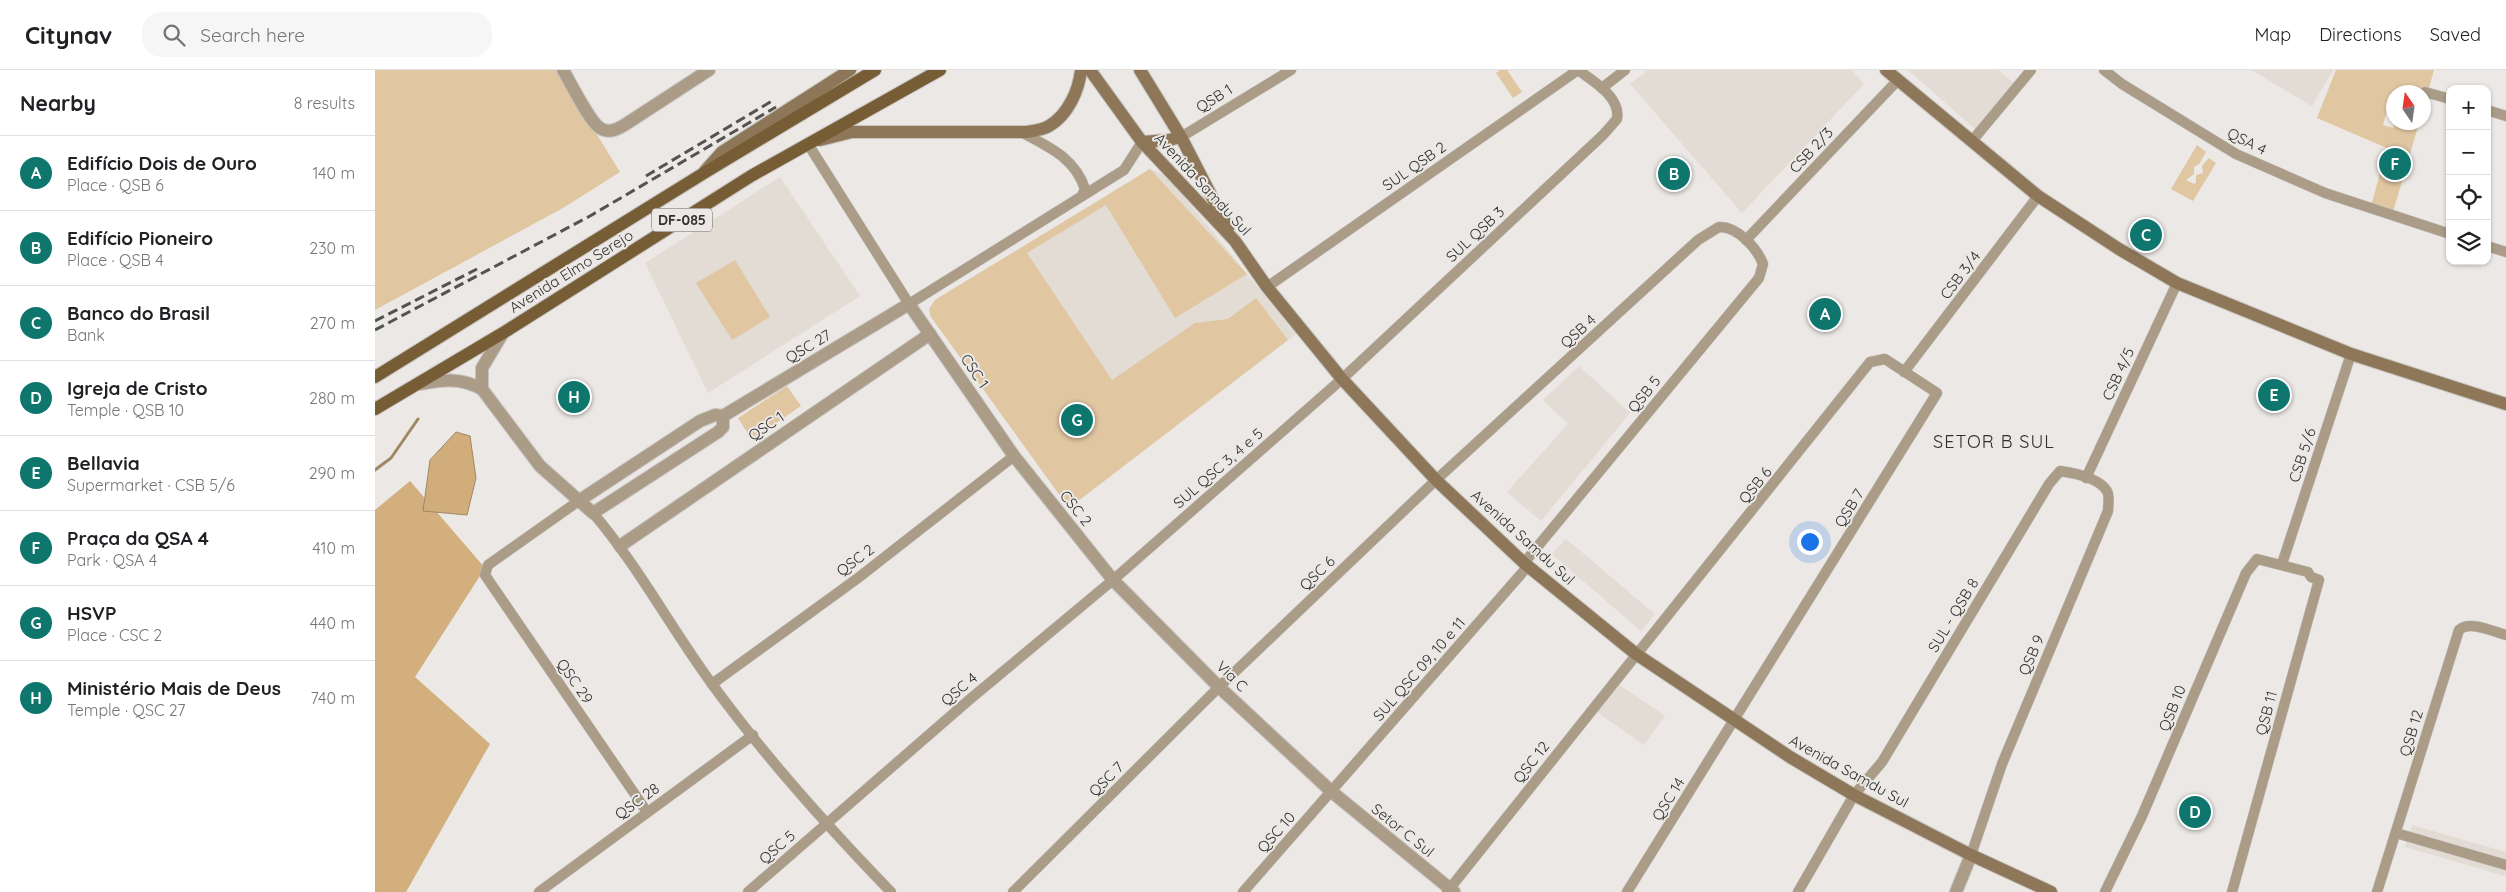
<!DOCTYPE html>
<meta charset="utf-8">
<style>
:root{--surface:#fff;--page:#f6f6f6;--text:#202124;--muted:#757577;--line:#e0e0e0;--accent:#0f766e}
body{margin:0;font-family:Quicksand,sans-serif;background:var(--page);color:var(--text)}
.controls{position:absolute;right:15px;top:15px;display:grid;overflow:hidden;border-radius:10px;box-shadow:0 1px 4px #0004}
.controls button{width:45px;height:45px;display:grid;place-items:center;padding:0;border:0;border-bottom:1px solid var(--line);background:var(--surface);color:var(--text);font:25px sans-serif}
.compass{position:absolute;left:2011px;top:15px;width:45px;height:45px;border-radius:50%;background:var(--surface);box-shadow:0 1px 4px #0004;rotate:347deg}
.you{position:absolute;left:1434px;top:471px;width:18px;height:18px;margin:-12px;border:4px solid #fff;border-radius:50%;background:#1a73e8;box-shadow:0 0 0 8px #1a73e833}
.badge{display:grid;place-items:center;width:32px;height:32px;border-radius:50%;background:var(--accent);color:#fff;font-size:16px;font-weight:700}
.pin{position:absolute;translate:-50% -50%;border:2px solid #fff;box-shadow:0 1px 5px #0006}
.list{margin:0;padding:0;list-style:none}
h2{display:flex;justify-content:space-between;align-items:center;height:65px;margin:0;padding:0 20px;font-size:21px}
h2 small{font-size:16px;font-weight:400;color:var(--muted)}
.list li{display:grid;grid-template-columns:32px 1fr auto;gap:15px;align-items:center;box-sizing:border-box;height:75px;padding:0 20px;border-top:1px solid var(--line)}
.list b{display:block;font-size:19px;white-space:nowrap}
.list p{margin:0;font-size:16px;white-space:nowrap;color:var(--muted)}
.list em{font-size:16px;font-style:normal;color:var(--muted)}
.icon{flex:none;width:28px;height:28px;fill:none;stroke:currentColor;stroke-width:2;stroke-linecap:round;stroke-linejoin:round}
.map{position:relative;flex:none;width:2131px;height:822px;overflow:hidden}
header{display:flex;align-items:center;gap:30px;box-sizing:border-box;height:70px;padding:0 25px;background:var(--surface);border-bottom:1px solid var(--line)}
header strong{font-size:24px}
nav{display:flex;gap:28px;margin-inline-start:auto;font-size:18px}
.search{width:350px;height:45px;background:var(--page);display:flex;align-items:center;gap:12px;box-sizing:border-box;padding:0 18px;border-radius:20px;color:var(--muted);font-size:19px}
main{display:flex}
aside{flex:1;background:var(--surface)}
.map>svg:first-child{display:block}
</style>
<header>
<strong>Citynav</strong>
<div class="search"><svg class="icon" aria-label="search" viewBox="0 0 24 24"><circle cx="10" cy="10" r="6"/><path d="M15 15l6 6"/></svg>Search here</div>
<nav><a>Map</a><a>Directions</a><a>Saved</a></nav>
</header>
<main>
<aside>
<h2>Nearby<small>8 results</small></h2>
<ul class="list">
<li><span class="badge">A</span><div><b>Edifício Dois de Ouro</b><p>Place · QSB 6</p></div><em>140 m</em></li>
<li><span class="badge">B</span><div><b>Edifício Pioneiro</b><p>Place · QSB 4</p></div><em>230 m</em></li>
<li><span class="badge">C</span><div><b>Banco do Brasil</b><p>Bank</p></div><em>270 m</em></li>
<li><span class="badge">D</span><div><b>Igreja de Cristo</b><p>Temple · QSB 10</p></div><em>280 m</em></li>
<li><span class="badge">E</span><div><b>Bellavia</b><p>Supermarket · CSB 5/6</p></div><em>290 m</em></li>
<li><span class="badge">F</span><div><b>Praça da QSA 4</b><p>Park · QSA 4</p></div><em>410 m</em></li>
<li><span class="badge">G</span><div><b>HSVP</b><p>Place · CSC 2</p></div><em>440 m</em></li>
<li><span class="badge">H</span><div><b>Ministério Mais de Deus</b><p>Temple · QSC 27</p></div><em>740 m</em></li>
</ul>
</aside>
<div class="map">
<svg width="2131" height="822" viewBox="0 0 2131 822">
<rect width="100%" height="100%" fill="#ebe8e5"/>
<!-- built -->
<g fill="#e3dcd4">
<path d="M1273,0H1477L1489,14L1367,143L1255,14Z"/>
<path d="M1533,0H1623L1639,13L1601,60Z"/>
<path d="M1876,0H1958L1937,36Z"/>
<path d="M775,99L787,104L802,118L921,264L694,438L556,247L554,239L560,230Z"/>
<path d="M405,107L485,226L333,323L270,193Z"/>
<path d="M1204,296L1255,343L1166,451L1132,422L1193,354L1168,330Z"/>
<path d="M1191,469L1280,544L1266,561L1177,484Z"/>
<path d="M1243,614L1290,646L1269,675L1222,642Z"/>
<path d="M2037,755L2131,782L2130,806L2030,777Z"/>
</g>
<!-- green -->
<g fill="#e0c6a1">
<path d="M0,0H182L245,102L188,138L0,240Z"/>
<path d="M1125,0H1132L1147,22L1138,28L1121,3Z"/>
<path d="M1961,0H2059L2049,36L2048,22H2018V38L2013,37L2008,55L2018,58L2020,53H2044L2018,142L1996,136L2012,78L1942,48Z"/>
<path d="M1822,75L1831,82L1824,94L1819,97V104L1811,110L1819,114L1821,112V105L1828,103L1827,96L1834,88L1841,93L1818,131L1796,119Z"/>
<path d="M775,99L872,204L800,248L731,135L652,183L737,310L820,253L853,249L881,228L913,270L694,438L556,247L554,239L560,230Z"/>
<path d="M360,190L395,247L357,270L321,213Z"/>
<path d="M412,316L426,336L377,370L363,348Z"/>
</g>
<!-- forest -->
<path fill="#d2af7d" d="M35,411L110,498L40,607L115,674L31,822H0V440Z"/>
<!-- water -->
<path fill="#d0ad7b" stroke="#a08864" d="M81,362L95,366L101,408L92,445L48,441L55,390Z"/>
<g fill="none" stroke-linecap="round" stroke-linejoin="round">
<!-- stream -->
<path stroke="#a08864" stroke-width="3" d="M0,400L16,388L43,349"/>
<defs>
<g id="minor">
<path d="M1729,0L1747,14L1861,84L1950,123L2075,164"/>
<path d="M1227,18L1250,0"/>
<path d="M2050,22L2075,29"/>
<path d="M2112,40L2131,46"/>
<path d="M646,62C674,77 700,88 710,119L707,126"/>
<path d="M806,67L916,0"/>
<path d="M1597,71L1656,0"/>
<path d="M433,74L534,234L749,100L767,72"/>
<path d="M1371,170L1523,10"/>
<path d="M2112,176L2131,182"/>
<path d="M1529,302L1663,126"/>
<path d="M1711,408L1802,213"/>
<path d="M205,430L113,495L110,505L272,742"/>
<path d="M218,443C263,496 296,558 337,614C391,688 452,756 516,822"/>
<path d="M1907,494L1976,284"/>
<path d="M337,614L483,508L639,386"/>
<path d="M2021,763L2131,795"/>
<path d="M164,822L378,665"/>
<path d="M373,822L594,630L738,510L967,309L1228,65L1242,49C1246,27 1218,11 1203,0L892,217"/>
<path d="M638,822L844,617L1061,410L1323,170L1344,157C1362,156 1382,178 1388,194L1384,208L1149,493"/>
<path d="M868,822L1153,496"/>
<path d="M1072,822L1495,292L1510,289L1562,323L1252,822"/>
<path d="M1423,822L1479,725L1507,692L1674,414L1685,401C1699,403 1724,408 1732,421C1735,426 1733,435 1733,441L1627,694L1596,785"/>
<path d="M1730,822L1767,746L1871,503L1882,489L1933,502L1936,507L1944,510L1857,822"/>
<path d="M2002,822L2084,560C2095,550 2119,562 2131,565"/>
</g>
<g id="tertiary">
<path d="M188,0C195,12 215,52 225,58C234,64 243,59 251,54L334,0"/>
<path d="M44,314C67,310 85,307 107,319L165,396L218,443L343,362L348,357V346"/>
<path d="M107,319V298L128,263"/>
<path d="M205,430L325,351L340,345L348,346L534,234L639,386L738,510L844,617L957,722L1079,822"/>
<path d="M245,476L555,264"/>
<path d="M1581,822L1596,785"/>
</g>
<g id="secondary">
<path d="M715,0L767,72L860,171L892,217L967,309L1061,410L1149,493L1261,584L1415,687L1479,725L1596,785L1676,822"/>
<path d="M765,0L806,67L853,158"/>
<path d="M1511,0L1663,126L1744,179L1802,213L1976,284L2131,334"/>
<path d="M445,70L477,62H651C658,61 668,60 674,56C693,45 704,20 706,0"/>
<path d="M767,72L794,70L806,67"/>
<path d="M330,101L347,82L475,0"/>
</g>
<g id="primary">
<path d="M0,307L329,103L500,0"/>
<path d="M0,339L128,263L376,106L565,0"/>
</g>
</defs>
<!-- minor casing -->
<use href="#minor" stroke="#c6c3c0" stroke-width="11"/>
<!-- tertiary casing -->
<use href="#tertiary" stroke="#c6c3c0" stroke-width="14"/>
<!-- secondary casing -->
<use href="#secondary" stroke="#c6c3c0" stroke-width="14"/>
<!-- primary casing -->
<use href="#primary" stroke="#c6c3c0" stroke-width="14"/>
<!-- minor -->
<use href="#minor" stroke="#ab9c87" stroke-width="10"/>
<!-- tertiary -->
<use href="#tertiary" stroke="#ab9c87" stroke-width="12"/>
<!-- secondary -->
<use href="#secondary" stroke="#8d7758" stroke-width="12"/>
<!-- primary -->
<use href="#primary" stroke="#775d35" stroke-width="12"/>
<!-- rail -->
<g stroke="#535350" stroke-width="3" stroke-dasharray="10 5" stroke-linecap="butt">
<path d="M271,106L397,31"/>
<path d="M0,251L102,199"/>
<path d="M0,260L215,146L401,37"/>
</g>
</g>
<g text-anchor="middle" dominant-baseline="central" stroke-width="4" stroke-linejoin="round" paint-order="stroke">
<!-- shield labels -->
<rect fill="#ebe8e5" stroke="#686765" stroke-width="1" x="277" y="138.5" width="60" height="23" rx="4"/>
<g font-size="14" font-weight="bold" fill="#30302e">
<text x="307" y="150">DF-085</text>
</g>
<!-- street labels -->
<g font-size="15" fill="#30302e" stroke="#ebe8e5">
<text transform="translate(839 28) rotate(-32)">QSB 1</text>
<text transform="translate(1872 71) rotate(27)">QSA 4</text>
<text transform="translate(1436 80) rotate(-47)">CSB 2/3</text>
<text transform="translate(1039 96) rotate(-35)">SUL QSB 2</text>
<text transform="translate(828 114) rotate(47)">Avenida Samdu Sul</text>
<text transform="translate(1100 164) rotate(-43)">SUL QSB 3</text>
<text transform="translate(196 201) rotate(-32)">Avenida Elmo Serejo</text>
<text transform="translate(1585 205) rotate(-53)">CSB 3/4</text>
<text transform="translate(1203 261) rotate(-42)">QSB 4</text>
<text transform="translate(433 276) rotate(-31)">QSC 27</text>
<text transform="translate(600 301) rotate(56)">CSC 1</text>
<text transform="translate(1743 304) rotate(-65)">CSB 4/5</text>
<text transform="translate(1269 324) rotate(-51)">QSB 5</text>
<text transform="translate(391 356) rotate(-34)">QSC 1</text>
<text transform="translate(1927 385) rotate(-72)">CSB 5/6</text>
<text transform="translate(843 398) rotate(-41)">SUL QSC 3, 4 e 5</text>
<text transform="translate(1380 415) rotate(-51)">QSB 6</text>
<text transform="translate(701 438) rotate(51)">CSC 2</text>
<text transform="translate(1474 438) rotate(-58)">QSB 7</text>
<text transform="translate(1148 467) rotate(42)">Avenida Samdu Sul</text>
<text transform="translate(480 490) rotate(-37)">QSC 2</text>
<text transform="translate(942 503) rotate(-44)">QSC 6</text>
<text transform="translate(1578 545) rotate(-59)">SUL - QSB 8</text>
<text transform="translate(1656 585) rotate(-67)">QSB 9</text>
<text transform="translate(1044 599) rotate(-49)">SUL QSC 09, 10 e 11</text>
<text transform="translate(857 606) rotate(44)">Via C</text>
<text transform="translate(200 611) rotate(55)">QSC 29</text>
<text transform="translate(584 619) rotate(-40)">QSC 4</text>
<text transform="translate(1797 638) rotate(-68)">QSB 10</text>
<text transform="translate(1891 643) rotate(-75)">QSB 11</text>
<text transform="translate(2036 663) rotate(-73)">QSB 12</text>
<text transform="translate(1156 692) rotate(-52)">QSC 12</text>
<text transform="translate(1474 701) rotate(29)">Avenida Samdu Sul</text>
<text transform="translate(731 709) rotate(-45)">QSC 7</text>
<text transform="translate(1293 729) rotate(-58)">QSC 14</text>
<text transform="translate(262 731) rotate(-36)">QSC 28</text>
<text transform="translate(1028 760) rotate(39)">Setor C Sul</text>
<text transform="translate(901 762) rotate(-48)">QSC 10</text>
<text transform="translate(402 777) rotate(-41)">QSC 5</text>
</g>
<!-- quarter labels -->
<g font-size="18" letter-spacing="1" fill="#30302e" stroke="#ebe8e5">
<text x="1619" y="371">SETOR B SUL</text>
</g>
</g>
</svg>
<div class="controls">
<button>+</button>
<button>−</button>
<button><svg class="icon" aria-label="locate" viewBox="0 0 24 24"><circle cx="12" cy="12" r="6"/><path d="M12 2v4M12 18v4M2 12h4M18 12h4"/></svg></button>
<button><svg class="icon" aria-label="layers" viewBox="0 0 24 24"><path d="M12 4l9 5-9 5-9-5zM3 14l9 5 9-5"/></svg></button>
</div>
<svg class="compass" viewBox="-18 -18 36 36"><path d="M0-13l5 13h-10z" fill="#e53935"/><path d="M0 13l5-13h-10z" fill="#757577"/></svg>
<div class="you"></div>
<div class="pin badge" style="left:1450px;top:244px">A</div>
<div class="pin badge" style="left:1299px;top:104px">B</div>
<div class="pin badge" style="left:1771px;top:165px">C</div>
<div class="pin badge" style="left:1820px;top:742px">D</div>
<div class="pin badge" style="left:1899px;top:325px">E</div>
<div class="pin badge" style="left:2020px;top:94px">F</div>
<div class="pin badge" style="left:702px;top:350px">G</div>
<div class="pin badge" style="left:199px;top:327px">H</div>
</div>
</main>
